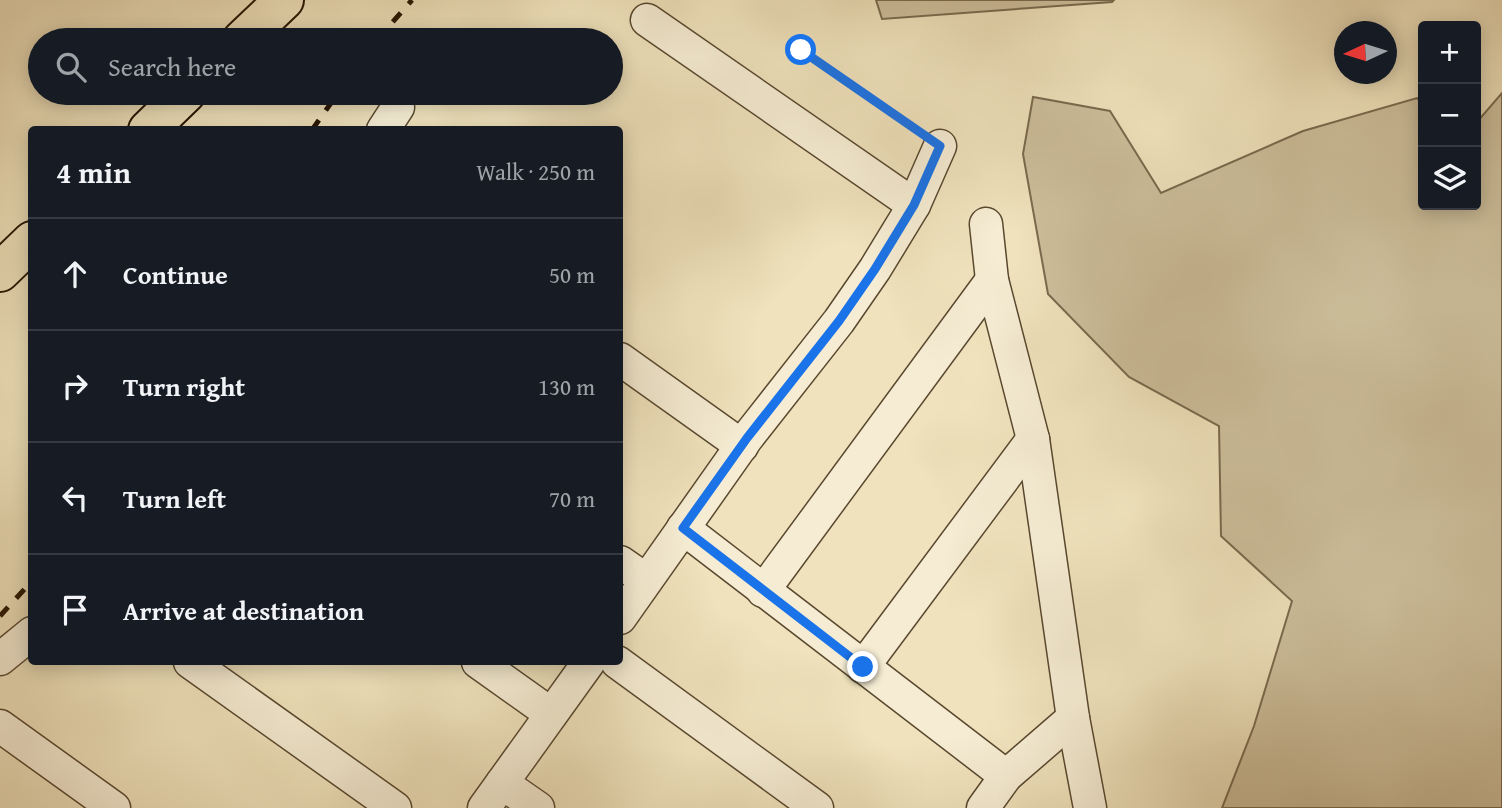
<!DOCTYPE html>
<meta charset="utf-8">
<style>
:root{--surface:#171b24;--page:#242831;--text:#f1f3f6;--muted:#9ea1a6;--line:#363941}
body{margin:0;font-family:"Gentium Book Plus",serif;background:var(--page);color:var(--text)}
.controls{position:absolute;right:21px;top:21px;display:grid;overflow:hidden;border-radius:7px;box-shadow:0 4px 18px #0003}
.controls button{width:63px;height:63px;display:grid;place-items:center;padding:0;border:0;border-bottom:2px solid var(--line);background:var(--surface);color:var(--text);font:35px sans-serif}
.compass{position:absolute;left:1334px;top:21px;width:63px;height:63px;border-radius:50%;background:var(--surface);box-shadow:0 4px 18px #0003;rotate:266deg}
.stop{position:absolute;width:21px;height:21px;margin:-16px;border:5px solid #1a73e8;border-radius:50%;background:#fff}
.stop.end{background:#1a73e8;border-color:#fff;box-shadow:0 2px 7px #0008}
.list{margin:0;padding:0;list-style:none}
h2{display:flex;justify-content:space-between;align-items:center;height:91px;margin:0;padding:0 28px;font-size:30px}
h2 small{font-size:23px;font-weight:400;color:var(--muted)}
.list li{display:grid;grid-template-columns:46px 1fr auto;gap:21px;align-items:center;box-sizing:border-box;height:112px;padding:0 28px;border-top:2px solid var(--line)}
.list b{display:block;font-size:26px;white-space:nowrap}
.list em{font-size:23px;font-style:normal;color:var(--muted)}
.icon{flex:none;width:38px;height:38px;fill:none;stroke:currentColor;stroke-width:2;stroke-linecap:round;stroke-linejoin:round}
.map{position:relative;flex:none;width:1502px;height:808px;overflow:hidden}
.search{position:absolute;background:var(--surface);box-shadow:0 4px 18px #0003;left:28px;top:28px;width:595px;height:77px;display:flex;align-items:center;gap:18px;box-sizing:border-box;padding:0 24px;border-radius:38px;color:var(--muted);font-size:26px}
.panel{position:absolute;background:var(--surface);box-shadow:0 4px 18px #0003;left:28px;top:126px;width:595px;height:539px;border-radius:7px}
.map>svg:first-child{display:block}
</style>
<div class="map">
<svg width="1502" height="808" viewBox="0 0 1502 808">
<rect width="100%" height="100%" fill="#efe2bc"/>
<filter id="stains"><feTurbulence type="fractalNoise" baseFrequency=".00286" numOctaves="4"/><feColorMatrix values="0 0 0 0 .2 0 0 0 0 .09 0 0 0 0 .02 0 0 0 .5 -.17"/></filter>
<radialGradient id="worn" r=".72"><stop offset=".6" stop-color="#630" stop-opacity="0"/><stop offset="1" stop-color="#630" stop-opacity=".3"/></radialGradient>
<!-- green -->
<g fill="#cdbf9c" stroke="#7a6a4e" stroke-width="2">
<path d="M876,0H1114L1112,2L882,19Z"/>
<path d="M1502,93V808H1222L1254,726L1292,601L1221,536L1219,426L1129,377L1048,294L1023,154L1033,97L1110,111L1161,193L1303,131L1417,98L1423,104V205H1476V123Z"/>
</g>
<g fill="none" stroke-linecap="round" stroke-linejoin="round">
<defs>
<g id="minor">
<path d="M647,20L914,205"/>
<path d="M383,130L398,107"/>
<path d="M986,224L992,280L1033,439L1073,718L1090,808"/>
<path d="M620,359L742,446"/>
<path d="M683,528L1006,776"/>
<path d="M620,562L646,580"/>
<path d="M763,591L992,280"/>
<path d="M620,618L747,438L839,321L875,269L914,205L940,146"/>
<path d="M0,659L32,633"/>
<path d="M190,662L395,808"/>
<path d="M478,662L551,714"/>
<path d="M617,662L817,808"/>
<path d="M863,667L1033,439"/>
<path d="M0,726L114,808"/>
<path d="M502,783L538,808"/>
<path d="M484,808L589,662"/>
<path d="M983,808L1006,776L1073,718"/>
</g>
<g id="highway">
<path d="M242,40L284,0"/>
<path d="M148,130L186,93"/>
<path d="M0,272L32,241"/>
</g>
</defs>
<!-- minor casing -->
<use href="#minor" stroke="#59482f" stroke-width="35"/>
<!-- highway casing -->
<use href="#highway" stroke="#271500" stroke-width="42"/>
<!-- path -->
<path stroke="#271500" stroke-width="4.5" stroke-dasharray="2 3.5" stroke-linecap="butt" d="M801,50L918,131"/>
<!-- minor -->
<use href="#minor" stroke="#f5ecd3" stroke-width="32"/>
<!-- highway -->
<use href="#highway" stroke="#efe2bc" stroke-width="38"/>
<!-- rail -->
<g stroke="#271500" stroke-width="5" stroke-dasharray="12 12" stroke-linecap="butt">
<path d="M377,40L412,0"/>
<path d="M312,130L338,93"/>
<path d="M0,616L32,581"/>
</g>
</g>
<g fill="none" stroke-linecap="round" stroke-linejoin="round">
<!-- route -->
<path stroke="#1a73e8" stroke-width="9" d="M801,50L940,146L914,205L875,269L839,321L747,438L683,528L863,667"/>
</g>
<rect width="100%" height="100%" filter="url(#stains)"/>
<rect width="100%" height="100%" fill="url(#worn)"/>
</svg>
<div class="controls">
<button>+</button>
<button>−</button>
<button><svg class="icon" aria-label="layers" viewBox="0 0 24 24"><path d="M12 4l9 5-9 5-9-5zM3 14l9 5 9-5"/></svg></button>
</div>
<svg class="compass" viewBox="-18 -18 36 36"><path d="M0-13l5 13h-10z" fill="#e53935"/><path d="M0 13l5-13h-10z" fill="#9ea1a6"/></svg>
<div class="stop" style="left:801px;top:50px"></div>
<div class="stop end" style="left:863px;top:667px"></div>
<div class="search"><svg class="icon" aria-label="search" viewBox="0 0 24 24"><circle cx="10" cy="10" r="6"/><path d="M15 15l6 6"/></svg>Search here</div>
<section class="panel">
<h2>4 min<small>Walk · 250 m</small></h2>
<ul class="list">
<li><svg class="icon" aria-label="ahead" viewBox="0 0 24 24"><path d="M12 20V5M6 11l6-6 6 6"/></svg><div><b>Continue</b></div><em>50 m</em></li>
<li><svg class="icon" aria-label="right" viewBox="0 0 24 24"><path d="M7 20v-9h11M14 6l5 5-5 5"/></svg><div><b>Turn right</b></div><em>130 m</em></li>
<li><svg class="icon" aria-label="left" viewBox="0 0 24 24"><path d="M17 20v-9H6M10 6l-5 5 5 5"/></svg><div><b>Turn left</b></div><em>70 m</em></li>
<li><svg class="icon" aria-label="arrive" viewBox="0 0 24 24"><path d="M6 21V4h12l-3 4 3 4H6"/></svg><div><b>Arrive at destination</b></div></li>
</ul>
</section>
</div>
